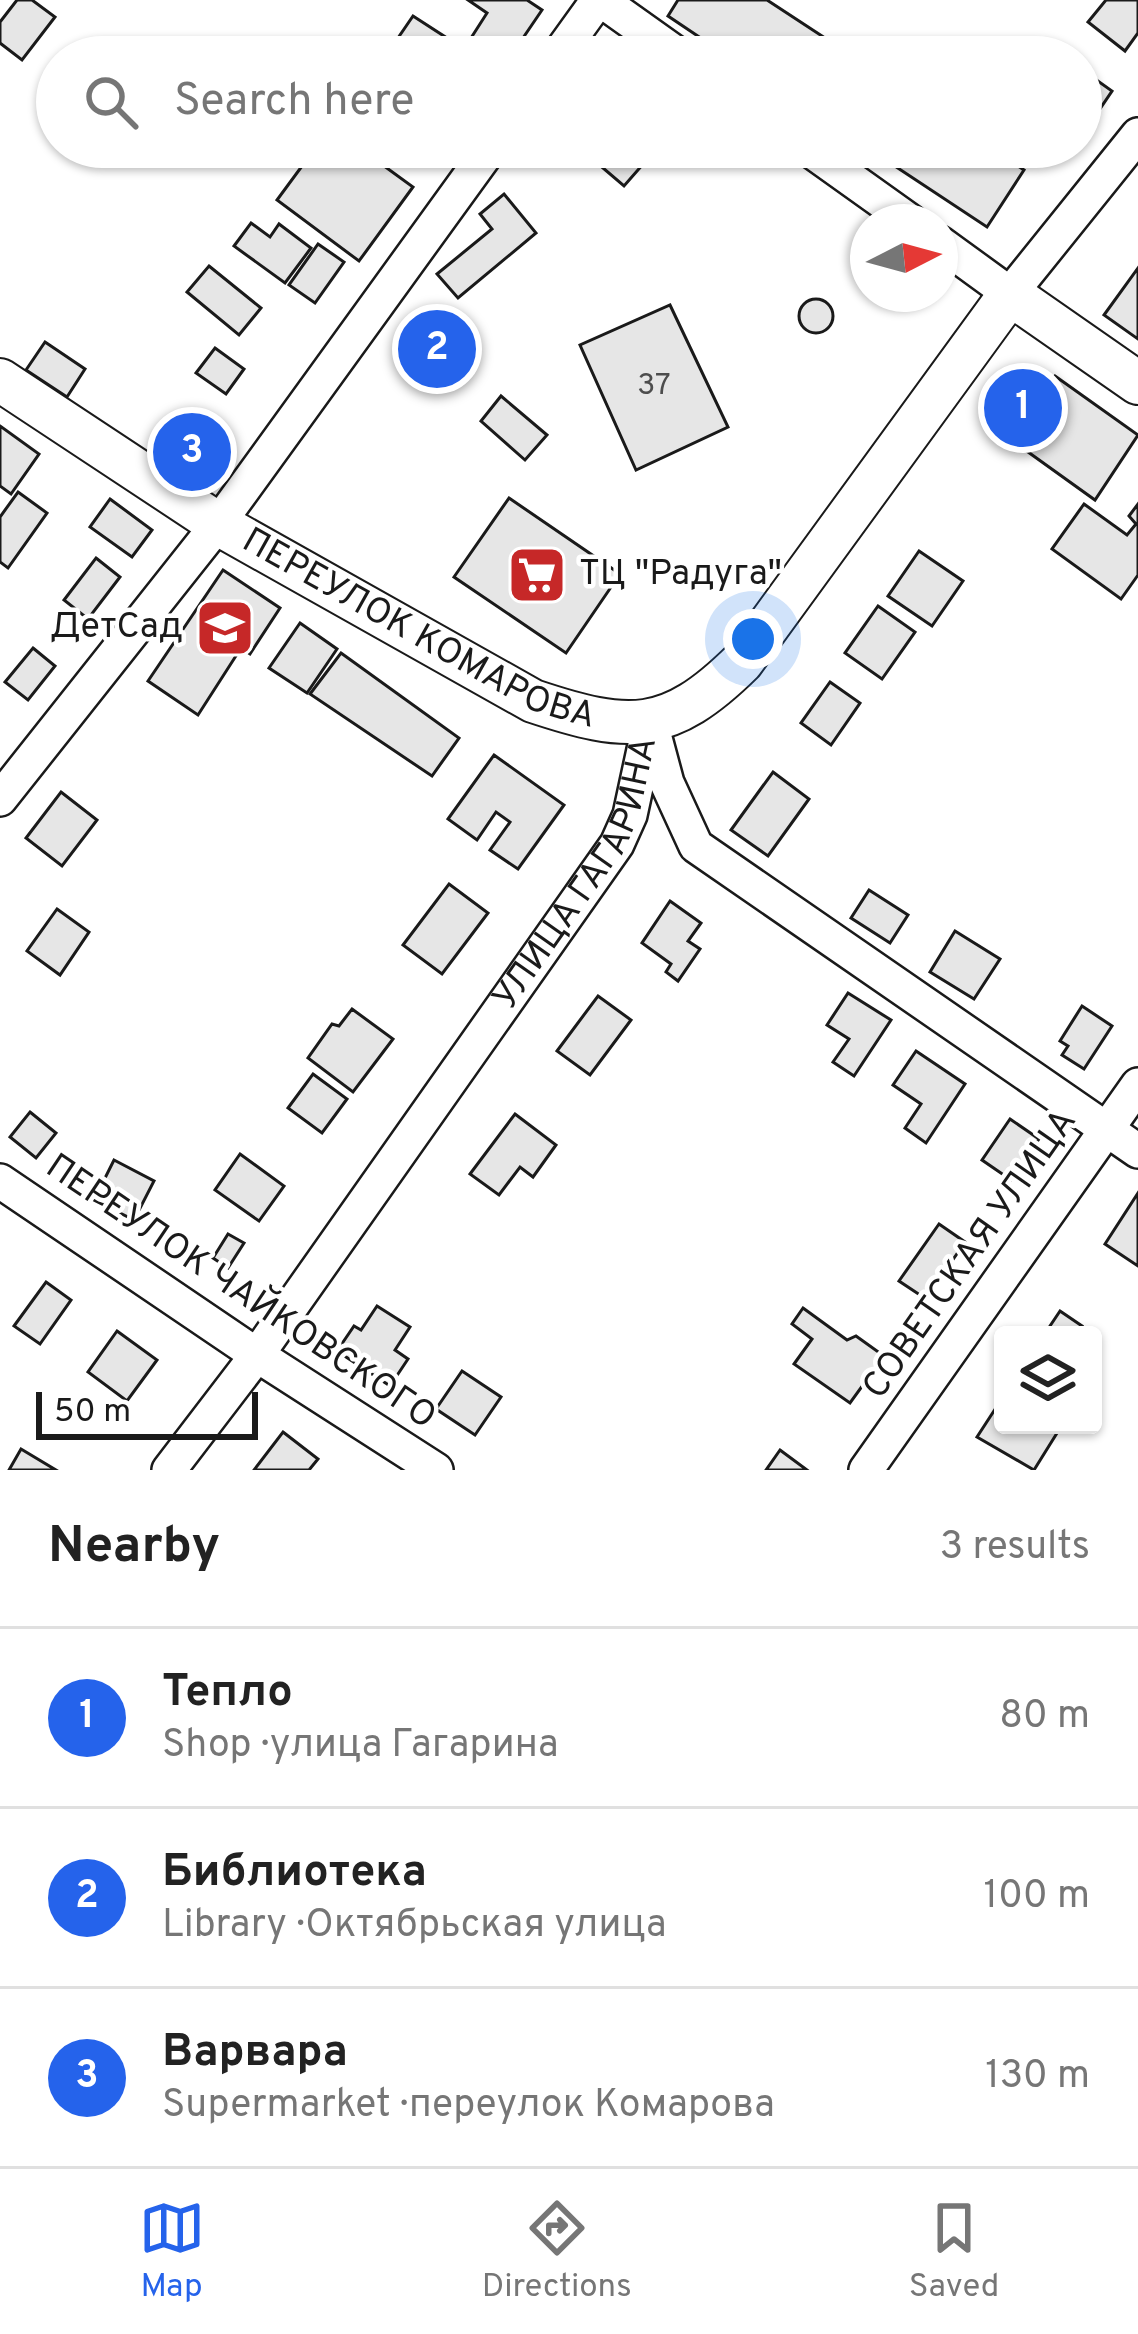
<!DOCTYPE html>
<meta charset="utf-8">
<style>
:root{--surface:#fff;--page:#f2f2f2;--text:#222;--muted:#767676;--line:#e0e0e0;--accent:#2563eb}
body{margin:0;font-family:Overpass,sans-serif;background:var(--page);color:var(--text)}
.controls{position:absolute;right:36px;bottom:36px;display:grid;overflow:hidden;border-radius:12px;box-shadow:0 3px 9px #0004}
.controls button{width:108px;height:108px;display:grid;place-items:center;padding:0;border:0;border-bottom:3px solid var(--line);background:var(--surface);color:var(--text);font:60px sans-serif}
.compass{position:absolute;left:850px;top:204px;width:108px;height:108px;border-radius:50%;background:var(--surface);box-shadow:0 3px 9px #0004;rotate:84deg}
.scale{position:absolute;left:36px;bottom:30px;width:222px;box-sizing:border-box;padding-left:12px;border:6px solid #1a1a1a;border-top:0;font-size:33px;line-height:42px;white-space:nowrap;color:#1a1a1a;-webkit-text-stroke:9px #fff;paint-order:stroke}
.you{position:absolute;left:753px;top:639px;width:42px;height:42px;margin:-30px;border:9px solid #fff;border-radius:50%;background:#1a73e8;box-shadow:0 0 0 18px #1a73e833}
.badge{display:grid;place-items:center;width:78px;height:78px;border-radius:50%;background:var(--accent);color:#fff;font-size:39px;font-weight:700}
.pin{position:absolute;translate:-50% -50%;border:6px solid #fff;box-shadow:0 3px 12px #0006}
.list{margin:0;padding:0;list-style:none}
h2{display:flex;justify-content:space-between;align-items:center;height:156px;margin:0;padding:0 48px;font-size:51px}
h2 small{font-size:39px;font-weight:400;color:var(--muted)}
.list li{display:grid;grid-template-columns:78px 1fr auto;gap:36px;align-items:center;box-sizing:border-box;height:180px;padding:0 48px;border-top:3px solid var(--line)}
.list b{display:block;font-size:45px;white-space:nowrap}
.list p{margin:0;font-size:39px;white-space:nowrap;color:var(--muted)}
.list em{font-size:39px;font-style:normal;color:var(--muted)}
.icon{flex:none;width:66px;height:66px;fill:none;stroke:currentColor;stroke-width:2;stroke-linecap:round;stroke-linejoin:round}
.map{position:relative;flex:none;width:1138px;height:1470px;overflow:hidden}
.search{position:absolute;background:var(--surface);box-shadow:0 3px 9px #0004;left:36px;right:36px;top:36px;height:132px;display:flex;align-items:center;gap:30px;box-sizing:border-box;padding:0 42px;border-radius:66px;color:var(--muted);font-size:45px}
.sheet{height:696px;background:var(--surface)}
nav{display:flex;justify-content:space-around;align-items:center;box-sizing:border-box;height:168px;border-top:3px solid var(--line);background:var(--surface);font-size:33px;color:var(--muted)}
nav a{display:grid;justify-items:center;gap:6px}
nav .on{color:var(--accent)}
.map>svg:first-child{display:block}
</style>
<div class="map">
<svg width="1138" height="1470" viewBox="0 0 1138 1470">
<rect width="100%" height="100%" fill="#fff"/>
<!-- building -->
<g fill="#e6e6e6" stroke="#1a1a1a" stroke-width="3">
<path d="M17,0H32L55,17L22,60L0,43V22Z"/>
<path d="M468,0H527L542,10L510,57H500L471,38L487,13Z"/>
<path d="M678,0H767L854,57H729L668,16Z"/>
<path d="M1106,0H1138V33L1125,51L1088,22Z"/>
<path d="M413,16L450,40L438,57H385Z"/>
<path d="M1081,69L1112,91L1087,128L1081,124Z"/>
<path d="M316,147H358L413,187L359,261L277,200Z"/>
<path d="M597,147H658L624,186L589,156Z"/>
<path d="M866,147H990L1024,170L987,227Z"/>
<path d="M504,194L536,233L458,298L437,274L492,229L480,214Z"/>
<path d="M251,223L270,237L279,224L311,248L285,283L234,246Z"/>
<path d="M318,244L344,262L315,303L289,285Z"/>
<path d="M209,266L261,308L239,335L187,292Z"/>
<path d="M1138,268V339L1104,315Z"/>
<circle cx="816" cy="316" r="17"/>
<path d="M670,305L728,427L636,470L580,345Z"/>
<path d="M435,325L461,344L438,374L413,354Z"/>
<path d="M45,342L85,369L67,397L26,370Z"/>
<path d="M215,348L244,369L226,394L196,373Z"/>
<path d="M1055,376L1138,435L1095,500L1010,439L1026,417L1039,426L1054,404L1042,395Z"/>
<path d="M501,396L547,435L525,460L481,421Z"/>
<path d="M184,419L226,450L200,486L157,455Z"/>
<path d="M0,426L39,454L11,494L0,486Z"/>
<path d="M18,492L47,513L8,568L0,562V517Z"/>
<path d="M509,498L620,574L566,653L454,577Z"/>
<path d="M110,499L152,530L132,557L90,527Z"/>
<path d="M1084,504L1127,535L1136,524L1129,516L1138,504V575L1121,599L1052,549Z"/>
<path d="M919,551L963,581L932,626L888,596Z"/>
<path d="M96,558L120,577L88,619L64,600Z"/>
<path d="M223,570L280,608L250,654L241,648L198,715L148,681Z"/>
<path d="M878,606L915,632L882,679L845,653Z"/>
<path d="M300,623L337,649L307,693L269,668Z"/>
<path d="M33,648L55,666L28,700L5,682Z"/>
<path d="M341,653L459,738L432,776L310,694Z"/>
<path d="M830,682L860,703L831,745L801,723Z"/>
<path d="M494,755L564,805L518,869L490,850L510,822L496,812L477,840L448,819Z"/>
<path d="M773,772L809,799L768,856L731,830Z"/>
<path d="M61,792L97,820L62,866L26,838Z"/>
<path d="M449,884L488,913L442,974L403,945Z"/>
<path d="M869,890L908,915L890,943L851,918Z"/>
<path d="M670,901L701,923L688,941L700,949L678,981L666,972L671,964L642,943Z"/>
<path d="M57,909L89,932L60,975L27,951Z"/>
<path d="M955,931L1000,959L974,999L930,972Z"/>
<path d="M848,993L891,1020L854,1076L833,1062L849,1039L827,1025Z"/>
<path d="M598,996L631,1020L590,1075L557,1051Z"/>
<path d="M1082,1006L1112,1026L1084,1069L1062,1055L1068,1046L1060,1041Z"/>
<path d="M352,1009L393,1039L353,1092L308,1058L332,1024L339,1026Z"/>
<path d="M916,1051L965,1084L926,1143L905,1128L921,1104L893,1085Z"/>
<path d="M313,1074L347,1099L322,1133L288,1108Z"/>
<path d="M30,1112L56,1133L36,1158L10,1137Z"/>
<path d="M515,1114L556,1145L533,1177L520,1167L499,1195L470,1174Z"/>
<path d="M1010,1119L1039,1139L1011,1180L982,1160Z"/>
<path d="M240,1154L284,1186L259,1221L215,1190Z"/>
<path d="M114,1160L154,1181L134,1220L94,1200Z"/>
<path d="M1138,1193V1266L1105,1244Z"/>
<path d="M939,1224L965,1242L926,1299L899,1281Z"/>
<path d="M228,1234L244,1243L228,1268L213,1258Z"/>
<path d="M46,1282L71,1300L40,1344L14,1326Z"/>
<path d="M377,1306L410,1327L395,1350L408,1359L390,1386L337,1351L354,1326L361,1330Z"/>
<path d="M803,1308L847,1340L856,1336L884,1356L850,1403L794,1364L812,1339L792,1324Z"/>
<path d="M1060,1311L1082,1326L1076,1335H1044Z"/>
<path d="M117,1331L157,1360L127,1401L88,1372Z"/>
<path d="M462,1371L501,1397L475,1435L436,1409Z"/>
<path d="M1003,1397V1425H1062L1034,1470L977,1437Z"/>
<path d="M283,1432L318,1459L309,1470H254Z"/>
<path d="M21,1449L56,1470H9Z"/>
<path d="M780,1450L807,1470H766Z"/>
</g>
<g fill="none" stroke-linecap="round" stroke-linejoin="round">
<defs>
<g id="minor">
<path d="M601,0L681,57"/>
<path d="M557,57L598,0"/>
<path d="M806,147L911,222"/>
<path d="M940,243L1010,294L1138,135"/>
<path d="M652,727L667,783L696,846L1138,1151"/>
<path d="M0,799L218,524L491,147"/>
<path d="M0,1181L257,1355L436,1470"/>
<path id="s1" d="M169,1470L257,1355L617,844L630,815L650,722"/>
<path d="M866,1470L1138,1085"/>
</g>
<g id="major">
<path id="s2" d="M0,380L218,524L533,701C629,733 668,735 742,662L1010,294L1138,383"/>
</g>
</defs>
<!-- minor casing -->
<use href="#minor" stroke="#1a1a1a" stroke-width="38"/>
<!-- major casing -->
<use href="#major" stroke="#1a1a1a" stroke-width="46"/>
<!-- minor -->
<use href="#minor" stroke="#fff" stroke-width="33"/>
<!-- major -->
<use href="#major" stroke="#fff" stroke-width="42"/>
</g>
<!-- icons -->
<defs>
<symbol id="supermarket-square" viewBox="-11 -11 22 22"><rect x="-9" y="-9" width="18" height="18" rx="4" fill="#c62828" stroke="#fff"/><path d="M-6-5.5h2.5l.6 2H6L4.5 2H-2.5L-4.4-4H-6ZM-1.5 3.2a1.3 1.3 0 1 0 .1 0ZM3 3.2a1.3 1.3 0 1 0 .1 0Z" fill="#fff"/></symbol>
<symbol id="school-square" viewBox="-11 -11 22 22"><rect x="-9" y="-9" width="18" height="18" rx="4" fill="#c62828" stroke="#fff"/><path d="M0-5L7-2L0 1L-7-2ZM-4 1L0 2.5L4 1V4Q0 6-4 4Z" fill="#fff"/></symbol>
</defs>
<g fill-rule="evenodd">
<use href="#supermarket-square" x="504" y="542" width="66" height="66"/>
<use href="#school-square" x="192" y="595" width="66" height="66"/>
</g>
<g text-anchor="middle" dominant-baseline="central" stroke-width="9" stroke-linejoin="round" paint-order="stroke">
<!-- number labels -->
<g font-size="30" fill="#4d4d4d">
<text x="654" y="386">37</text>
</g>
<!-- poi labels -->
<g font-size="36" fill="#1a1a1a" stroke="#fff" text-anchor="start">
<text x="579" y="575">ТЦ "Радуга"</text>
<text x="183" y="628" text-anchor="end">ДетСад</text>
</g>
<!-- street labels -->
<g font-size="36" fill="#1a1a1a" stroke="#fff">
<text stroke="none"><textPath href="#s2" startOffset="489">ПЕРЕУЛОК КОМАРОВА</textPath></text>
<text stroke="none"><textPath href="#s1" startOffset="726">УЛИЦА ГАГАРИНА</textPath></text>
<text transform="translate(971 1255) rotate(-55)">СОВЕТСКАЯ УЛИЦА</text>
<text transform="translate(240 1293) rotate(34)">ПЕРЕУЛОК ЧАЙКОВСКОГО</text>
</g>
</g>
</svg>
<div class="controls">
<button><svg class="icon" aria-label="layers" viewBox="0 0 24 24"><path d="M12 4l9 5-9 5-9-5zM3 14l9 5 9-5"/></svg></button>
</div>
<svg class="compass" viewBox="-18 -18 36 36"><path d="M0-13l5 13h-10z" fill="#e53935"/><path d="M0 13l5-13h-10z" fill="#767676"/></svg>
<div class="scale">50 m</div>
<div class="you"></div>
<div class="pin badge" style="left:1023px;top:408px">1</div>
<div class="pin badge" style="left:437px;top:349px">2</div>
<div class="pin badge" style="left:192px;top:452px">3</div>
<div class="search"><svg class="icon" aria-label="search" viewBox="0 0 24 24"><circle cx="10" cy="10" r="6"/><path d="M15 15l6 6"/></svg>Search here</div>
</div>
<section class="sheet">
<h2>Nearby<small>3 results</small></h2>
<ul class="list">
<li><span class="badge">1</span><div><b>Тепло</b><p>Shop · улица Гагарина</p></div><em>80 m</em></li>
<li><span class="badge">2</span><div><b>Библиотека</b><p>Library · Октябрьская улица</p></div><em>100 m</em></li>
<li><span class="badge">3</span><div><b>Варвара</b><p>Supermarket · переулок Комарова</p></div><em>130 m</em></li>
</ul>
</section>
<nav>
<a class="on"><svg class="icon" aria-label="map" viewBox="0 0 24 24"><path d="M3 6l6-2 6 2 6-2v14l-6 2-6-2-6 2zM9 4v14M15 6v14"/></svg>Map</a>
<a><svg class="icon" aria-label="directions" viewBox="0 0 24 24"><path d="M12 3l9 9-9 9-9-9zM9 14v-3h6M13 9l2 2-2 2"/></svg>Directions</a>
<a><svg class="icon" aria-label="saved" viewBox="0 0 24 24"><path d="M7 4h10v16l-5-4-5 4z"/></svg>Saved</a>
</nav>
